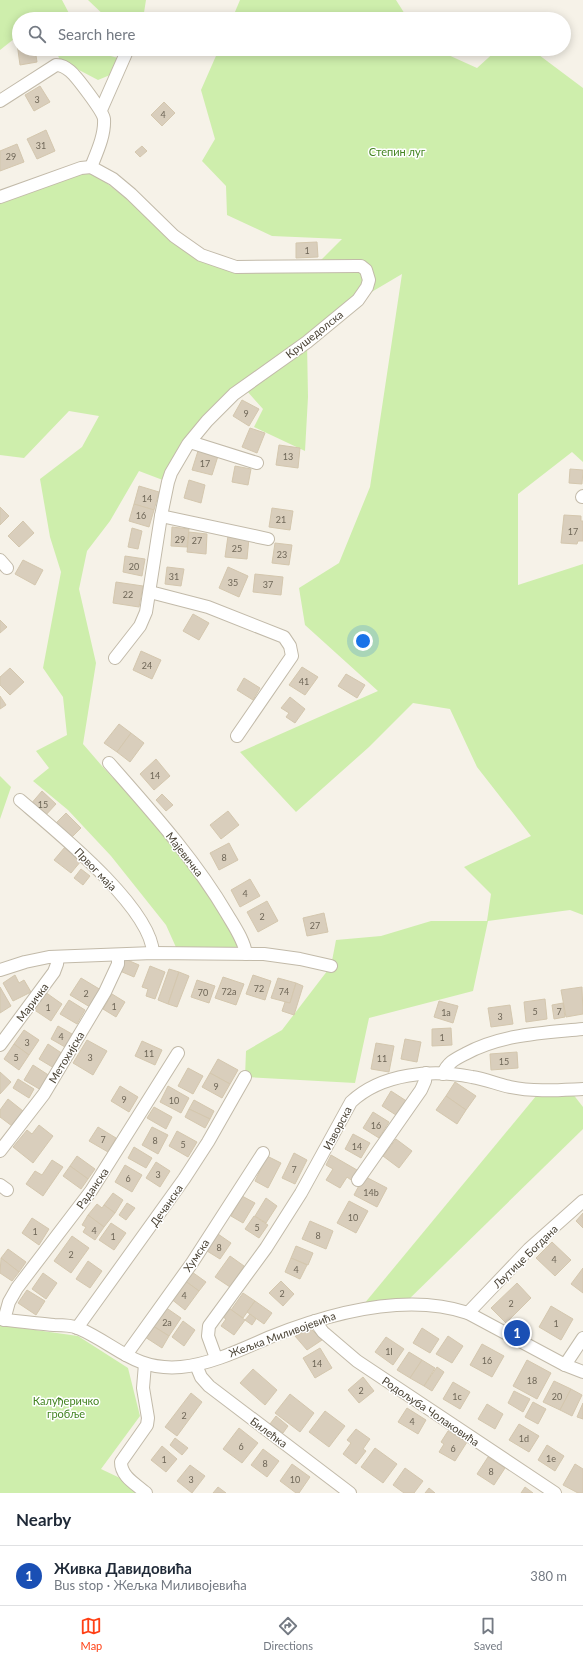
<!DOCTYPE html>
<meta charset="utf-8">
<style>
:root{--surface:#fff;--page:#f2f2f3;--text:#1f2937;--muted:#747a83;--line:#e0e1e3;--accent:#ff4015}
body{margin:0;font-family:Lato,sans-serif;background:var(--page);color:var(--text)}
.you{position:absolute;left:363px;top:641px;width:14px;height:14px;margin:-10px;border:3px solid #fff;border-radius:50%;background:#1a73e8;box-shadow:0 0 0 6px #1a73e833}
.badge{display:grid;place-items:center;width:26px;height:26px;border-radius:50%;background:var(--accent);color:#fff;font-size:13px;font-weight:700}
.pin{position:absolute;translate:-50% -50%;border:2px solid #fff;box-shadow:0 1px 4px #0006}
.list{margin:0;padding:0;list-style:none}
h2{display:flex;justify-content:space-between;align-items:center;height:52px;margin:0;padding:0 16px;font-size:17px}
h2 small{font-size:13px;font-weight:400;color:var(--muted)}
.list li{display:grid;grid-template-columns:26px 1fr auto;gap:12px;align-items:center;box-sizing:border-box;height:60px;padding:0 16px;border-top:1px solid var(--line)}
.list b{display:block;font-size:15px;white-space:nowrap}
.list p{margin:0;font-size:13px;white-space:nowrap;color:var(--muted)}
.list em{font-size:13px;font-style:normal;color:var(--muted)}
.icon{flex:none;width:22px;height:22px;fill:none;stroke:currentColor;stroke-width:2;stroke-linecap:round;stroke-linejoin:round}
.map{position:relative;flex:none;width:583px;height:1493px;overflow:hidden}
.search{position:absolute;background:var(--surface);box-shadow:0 2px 10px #0003;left:12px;right:12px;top:12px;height:44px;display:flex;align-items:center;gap:10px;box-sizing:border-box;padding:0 14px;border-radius:22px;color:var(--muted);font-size:15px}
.sheet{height:112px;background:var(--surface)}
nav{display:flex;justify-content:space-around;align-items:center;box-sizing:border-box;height:56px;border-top:1px solid var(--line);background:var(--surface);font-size:11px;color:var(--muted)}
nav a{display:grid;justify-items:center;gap:2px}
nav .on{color:var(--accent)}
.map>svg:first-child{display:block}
</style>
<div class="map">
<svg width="583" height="1493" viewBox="0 0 583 1493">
<rect width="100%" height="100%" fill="#f6f2e8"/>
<!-- green -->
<g fill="#ceeeac">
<path d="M0,0H62L72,19H19V35L0,50Z"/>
<path d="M88,0H146L143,19H108Z"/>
<path d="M240,0H396L408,19H232Z"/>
<path d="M55,49H85L118,58L110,75L98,80L60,60Z"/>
<path d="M219,49H435L477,68L498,49H531L583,88V462L572,452L518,494V585L583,564V915L570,910L488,921L473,991L369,1018L355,1083L245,1077L246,1051L282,1030L331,966L336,940L381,936L431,921H487L491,894L464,867L531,836L477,767L450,709L413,703L369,747L296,812L240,752L378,691L305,625L299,588L339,563L370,487L402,274L358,300L307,342L308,397L305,451L254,427L263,409L247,391L207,421L168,482L139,471L110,521L87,551L79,589L96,663L83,744L102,766L198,868L246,954H179L166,925L111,856L68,810L33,781L49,768L36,751L67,735L63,697L43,668L61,572L50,537L40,479L82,447L99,416L69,411L24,458L0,455V197L81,168L95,174L174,236L236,267L315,266L342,239L272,236L227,215L226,186L202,161L215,139L201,90Z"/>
<path d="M0,776L11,787L0,819Z"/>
<path d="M569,1089L583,1107V1129L402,1306L359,1310L541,1090Z"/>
<path d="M0,1325L78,1336L128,1368L140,1416L101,1469L141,1488L136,1493H0Z"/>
</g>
<!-- building -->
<g fill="#d9cebc" stroke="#d4c7ae">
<path d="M17,43H19V49H35L37,62L20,65Z"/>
<path d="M40,86L50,102L34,111L25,95Z"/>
<path d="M164,102L175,113L162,126L151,115Z"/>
<path d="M46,130L55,151L37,159L27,139Z"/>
<path d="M17,144L24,162L0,171V151Z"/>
<path d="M142,146L147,151L140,157L135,152Z"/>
<path d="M317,242L318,257L296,258V243Z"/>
<path d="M242,400L259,409L249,426L233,416Z"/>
<path d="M250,428L265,433L257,453L242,447Z"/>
<path d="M279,445L300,448L298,468L276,465Z"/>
<path d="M198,451L218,456L212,475L192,470Z"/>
<path d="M235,466L251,469L248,485L232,482Z"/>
<path d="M570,469L583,470L582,484L569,483Z"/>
<path d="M189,480L205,485L201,503L184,498Z"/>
<path d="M139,486L159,492L154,510L134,504Z"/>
<path d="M134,504L154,510L149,527L129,521Z"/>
<path d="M0,507L9,516L0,525Z"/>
<path d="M272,508L293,511L290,530L269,527Z"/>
<path d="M564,515L581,516V521H583V541H578L577,544L561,543Z"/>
<path d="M23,521L34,533L19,547L8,536Z"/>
<path d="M172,527L189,529L187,547L171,546Z"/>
<path d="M132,528L142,531L138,549L128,547Z"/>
<path d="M189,532L207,534L206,554L187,552Z"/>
<path d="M228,536L249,538L247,559L225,557Z"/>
<path d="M275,543L292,545L289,565L272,563Z"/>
<path d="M125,556L145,559L142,576L123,572Z"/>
<path d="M23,560L43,570L35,585L15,574Z"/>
<path d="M167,567L184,569L181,586L165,584Z"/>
<path d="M228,567L248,576L239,597L219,588Z"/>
<path d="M255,574L283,577L281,595L253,592Z"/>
<path d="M116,582L143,586L139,607L113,603Z"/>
<path d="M193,614L209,623L199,640L183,631Z"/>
<path d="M0,620L7,627L0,633Z"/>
<path d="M141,651L161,660L152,679L133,670Z"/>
<path d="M302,667L318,677L305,695L289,685Z"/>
<path d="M10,668L24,682L10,695L0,685V677Z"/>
<path d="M346,674L365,685L357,698L338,686Z"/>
<path d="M244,678L260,688L253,700L237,690Z"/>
<path d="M0,696L6,705L0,709Z"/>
<path d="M290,697L305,709L295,723L286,717L289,713L281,708Z"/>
<path d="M119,724L131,733L117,752L104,743Z"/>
<path d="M131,733L144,743L130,762L117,752Z"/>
<path d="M156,759L170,776L154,790L140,774Z"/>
<path d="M42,791L56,804L44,817L30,805Z"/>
<path d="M162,794L173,805L166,811L156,800Z"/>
<path d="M228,811L239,825L221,839L210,825Z"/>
<path d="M66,813L81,828L69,840L54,825Z"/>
<path d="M229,843L238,860L219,870L210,853Z"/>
<path d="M65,847L81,861L71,873L54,860Z"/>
<path d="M81,869L90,876L83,885L74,878Z"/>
<path d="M250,879L260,896L240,907L231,890Z"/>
<path d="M267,901L278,921L258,932L247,912Z"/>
<path d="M324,913L328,932L307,936L303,918Z"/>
<path d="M125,959L139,965L134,977L120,971Z"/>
<path d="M150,966L165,972L155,999L146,996L148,989L142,987Z"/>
<path d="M169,969L179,972L168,1004L158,1000Z"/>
<path d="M179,972L189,976L177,1007L168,1004Z"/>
<path d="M15,975L19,983L24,980L31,992L13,1001L3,983Z"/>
<path d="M253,975L271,981L265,1000L246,994Z"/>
<path d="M223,977L244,984L236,1005L215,998Z"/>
<path d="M81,978L101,990L90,1007L70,995Z"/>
<path d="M278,978L296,983L290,1003L271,998Z"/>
<path d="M197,980L215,986L209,1003L191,997Z"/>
<path d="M296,983L303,986L294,1015L282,1011L285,1002L290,1003Z"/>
<path d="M0,987L11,1006L0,1013Z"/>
<path d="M582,987L583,1014L566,1017L561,990Z"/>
<path d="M45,992L62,1004L51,1021L33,1009Z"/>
<path d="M112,994L125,1002L116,1017L103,1009Z"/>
<path d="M545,999L547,1019L526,1022L524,1002Z"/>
<path d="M69,1000L85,1010L77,1024L60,1014Z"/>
<path d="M439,1001L458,1006L453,1023L434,1017Z"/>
<path d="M563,1003L565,1017L554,1019L552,1005Z"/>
<path d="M510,1005L513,1024L491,1027L488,1008Z"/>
<path d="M58,1026L72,1034L65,1047L51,1039Z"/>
<path d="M451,1028L452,1045L432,1046V1029Z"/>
<path d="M24,1030L39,1040L29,1055L14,1044Z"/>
<path d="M405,1039L421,1042L417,1062L401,1059Z"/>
<path d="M87,1040L107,1051L93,1075L73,1063Z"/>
<path d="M142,1041L162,1050L155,1065L135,1056Z"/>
<path d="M376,1043L394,1046L389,1072L371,1069Z"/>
<path d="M14,1044L29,1055L19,1070L4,1059Z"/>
<path d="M48,1044L63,1054L54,1068L39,1059Z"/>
<path d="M517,1052L518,1068L491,1070L490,1054Z"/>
<path d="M218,1059L238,1070L230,1084L210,1073Z"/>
<path d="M33,1065L50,1076L41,1090L24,1080Z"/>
<path d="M188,1068L203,1076L193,1094L178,1086Z"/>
<path d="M0,1072L11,1082L0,1094Z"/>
<path d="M210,1073L230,1084L222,1098L202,1087Z"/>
<path d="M18,1079L34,1089L29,1098L13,1088Z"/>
<path d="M455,1082L476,1096L466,1110L446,1096Z"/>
<path d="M120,1086L138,1097L129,1112L111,1101Z"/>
<path d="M168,1086L189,1098L181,1113L160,1102Z"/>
<path d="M391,1091L408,1102L399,1117L382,1106Z"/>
<path d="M446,1096L466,1110L457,1124L436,1110Z"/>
<path d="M8,1099L23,1111L12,1126L0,1117V1110Z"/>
<path d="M194,1100L214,1111L210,1119L189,1109Z"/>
<path d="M154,1107L172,1117L166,1129L147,1118Z"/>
<path d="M189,1109L210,1119L205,1128L185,1117Z"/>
<path d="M373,1112L389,1122L379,1138L363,1128Z"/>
<path d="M39,1125L53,1136L33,1163L13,1147L27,1130L32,1134Z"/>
<path d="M98,1127L116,1138L108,1152L89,1141Z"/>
<path d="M152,1127L168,1135L158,1154L142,1145Z"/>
<path d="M177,1131L197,1142L188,1157L169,1146Z"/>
<path d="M353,1134L370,1143L361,1158L345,1149Z"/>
<path d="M396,1139L412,1151L399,1168L383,1156Z"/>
<path d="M134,1147L152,1158L146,1168L128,1158Z"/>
<path d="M294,1153L307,1160L295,1184L282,1178Z"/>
<path d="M331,1155L357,1170L351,1180L347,1177L340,1188L326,1180L333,1169L326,1165Z"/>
<path d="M77,1156L95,1169L88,1179L70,1166Z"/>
<path d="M267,1156L281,1163L268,1188L255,1181Z"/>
<path d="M52,1160L63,1167L43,1196L26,1184L35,1171L42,1175Z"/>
<path d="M156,1162L170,1171L160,1187L146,1178Z"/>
<path d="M125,1165L142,1175L132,1192L115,1182Z"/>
<path d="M70,1166L88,1179L81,1189L63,1176Z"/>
<path d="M364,1176L387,1188L377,1207L354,1195Z"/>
<path d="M113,1193L123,1200L115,1213L104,1205Z"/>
<path d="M242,1196L255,1203L243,1223L231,1216Z"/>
<path d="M266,1198L277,1206L266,1223L255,1216Z"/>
<path d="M349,1201L368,1211L356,1233L337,1223Z"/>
<path d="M127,1203L135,1208L126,1220L119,1215Z"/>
<path d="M97,1204L102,1208L104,1205L115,1213L104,1227L88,1215Z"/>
<path d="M583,1213V1228L576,1221Z"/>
<path d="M88,1215L104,1227L95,1240L83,1232L86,1227L82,1225Z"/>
<path d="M254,1216L268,1225L259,1238L245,1229Z"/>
<path d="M32,1218L49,1229L39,1245L22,1233Z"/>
<path d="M310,1221L333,1231L326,1249L302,1239Z"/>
<path d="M111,1223L126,1233L114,1250L99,1240Z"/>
<path d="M218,1234L231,1243L220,1259L207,1251Z"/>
<path d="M72,1236L89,1248L71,1273L54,1261Z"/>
<path d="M552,1242L571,1260L555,1276L536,1258Z"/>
<path d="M296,1246L313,1253L308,1265L291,1258Z"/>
<path d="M8,1249L26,1262L19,1272L1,1258Z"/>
<path d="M230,1256L244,1266L230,1287L215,1277Z"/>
<path d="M1,1258L19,1272L12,1281L0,1273Z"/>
<path d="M291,1258L307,1265L300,1279L285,1272Z"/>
<path d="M88,1261L102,1271L90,1288L76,1279Z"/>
<path d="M583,1268V1293L571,1284Z"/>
<path d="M192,1272L206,1282L199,1291L185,1281Z"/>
<path d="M43,1273L57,1283L46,1299L32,1289Z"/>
<path d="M184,1280L199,1291L185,1310L170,1298Z"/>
<path d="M281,1281L294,1294L283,1306L269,1293Z"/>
<path d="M517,1283L531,1298L506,1323L491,1308Z"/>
<path d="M27,1290L45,1301L36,1315L18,1303Z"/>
<path d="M243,1293L255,1301L243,1318L231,1310Z"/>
<path d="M255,1301L272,1313L264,1324L247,1312Z"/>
<path d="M551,1306L573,1319L561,1340L539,1327Z"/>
<path d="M165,1307L181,1318L169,1336L153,1326Z"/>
<path d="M229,1308L245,1320L234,1335L221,1326L226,1319L223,1317Z"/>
<path d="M250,1314L256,1319L252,1325L245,1320Z"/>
<path d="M183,1321L195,1330L184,1346L172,1337Z"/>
<path d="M153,1326L169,1336L162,1348L145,1337Z"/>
<path d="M422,1328L439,1339L430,1353L413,1343Z"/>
<path d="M311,1329L322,1340L307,1350L295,1336Z"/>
<path d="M448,1336L463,1346L452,1363L436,1354Z"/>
<path d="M386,1337L404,1349L393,1365L375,1352Z"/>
<path d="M482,1344L504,1356L492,1377L470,1365Z"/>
<path d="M320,1348L332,1368L315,1378L303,1358Z"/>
<path d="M409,1352L422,1360L410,1378L397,1370Z"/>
<path d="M422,1360L435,1368L424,1386L410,1378Z"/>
<path d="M527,1360L551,1373L537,1399L513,1386Z"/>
<path d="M437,1367L444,1372L432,1391L424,1386Z"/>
<path d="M253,1369L277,1390L265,1405L240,1383Z"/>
<path d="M363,1377L374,1391L359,1403L348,1390Z"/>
<path d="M554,1381L571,1389L560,1410L543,1402Z"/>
<path d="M453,1382L470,1392L460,1409L443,1399Z"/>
<path d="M571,1389L582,1395L572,1416L560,1410Z"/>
<path d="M514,1391L530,1399L523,1412L508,1403Z"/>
<path d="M191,1393L202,1402L177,1436L165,1427Z"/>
<path d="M290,1394L314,1413L300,1432L275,1413Z"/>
<path d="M533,1402L546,1409L538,1424L525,1417Z"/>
<path d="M583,1403V1419L577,1417Z"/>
<path d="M487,1404L503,1414L495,1429L478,1419Z"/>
<path d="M407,1408L426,1420L418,1434L398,1422Z"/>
<path d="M325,1411L345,1426L329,1447L309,1432Z"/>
<path d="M276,1416L288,1426L283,1433L270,1424Z"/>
<path d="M519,1424L539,1436L529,1452L509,1440Z"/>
<path d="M239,1428L258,1443L242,1463L223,1449Z"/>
<path d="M356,1429L370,1439L363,1449L366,1451L356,1464L343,1454L351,1443L347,1440Z"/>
<path d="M448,1431L467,1442L455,1461L439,1452L444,1444L441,1442Z"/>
<path d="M175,1438L188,1448L182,1455L170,1445Z"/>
<path d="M547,1445L564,1456L555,1471L538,1460Z"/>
<path d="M162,1446L177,1459L166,1472L151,1460Z"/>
<path d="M375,1448L397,1464L383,1483L361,1467Z"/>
<path d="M263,1449L279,1461L267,1477L251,1465Z"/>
<path d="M488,1457L505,1468L494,1485L477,1474Z"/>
<path d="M292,1464L310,1477L299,1493H296L280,1481Z"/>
<path d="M575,1464L583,1469V1493H578L563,1485Z"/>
<path d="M190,1465L205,1476L192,1493L177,1481Z"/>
<path d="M405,1468L423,1481L414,1493H404L393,1485Z"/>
<path d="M218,1487L226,1493H213Z"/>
<path d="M525,1487L533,1493H521Z"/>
<path d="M429,1488L435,1493H425Z"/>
</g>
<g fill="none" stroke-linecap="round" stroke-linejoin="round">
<defs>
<g id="minor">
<path d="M0,101L56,65C62,65 65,67 70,71C76,76 103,111 104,119C105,135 97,152 91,167"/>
<path d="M101,110L127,51"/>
<path d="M91,167L113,179L131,194L174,236L201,255L236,267L357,266H361L366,270L369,280L367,287L358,300L307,342L234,394L207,421L188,444L171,473L168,482L161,516L146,612L140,626L115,658"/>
<path d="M0,197L81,168L91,167"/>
<path d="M190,442L257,463"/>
<path d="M582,497L583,496"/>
<path d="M161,516L268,539"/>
<path d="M0,560L7,568"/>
<path d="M150,592L208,607L284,637L290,646L292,656L237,736"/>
<path d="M109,763C151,811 194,858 227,914C234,926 244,940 246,954"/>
<path d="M20,800C55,830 151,907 153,953"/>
<path d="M0,970L25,962L49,957L153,953L264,954L300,959L331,966"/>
<path d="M0,1045L54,972L57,964L58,957"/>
<path d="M443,1074C447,1063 455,1059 465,1054C502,1034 543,1033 583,1029"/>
<path d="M0,1151L44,1094L105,992L118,964V955"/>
<path d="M358,1180L421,1090L425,1081L426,1073"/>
<path d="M0,1185L7,1190"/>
<path d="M468,1313L529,1249L583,1201"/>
<path d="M0,1319C18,1322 36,1323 54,1325C62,1325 71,1325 78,1328C117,1345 134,1371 181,1367C212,1364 242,1349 270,1337C330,1313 405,1292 468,1313L565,1365L583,1372"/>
<path d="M4,1320L9,1302L17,1288L91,1191L178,1053"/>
<path d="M315,1321L323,1332L357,1361L555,1493"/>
<path d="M77,1328L184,1179L208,1142L245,1077"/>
<path d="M126,1355L192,1263L263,1153"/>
<path d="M216,1358L208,1336L209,1326L266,1248L301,1193L351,1102C382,1073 432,1069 472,1077C485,1079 497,1084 510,1087C534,1092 559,1090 583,1089"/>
<path d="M145,1364L143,1388L148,1418L147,1425L121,1462C121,1477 136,1484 146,1493"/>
<path d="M196,1365L201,1377L209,1386L350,1493"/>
<path d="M565,1365L583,1338"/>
</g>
</defs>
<!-- minor casing -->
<use href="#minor" stroke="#c2baa9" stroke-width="14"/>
<!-- minor -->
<use href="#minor" stroke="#fff" stroke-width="12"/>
</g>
<g text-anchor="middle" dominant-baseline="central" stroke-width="3" stroke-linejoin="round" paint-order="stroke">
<!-- number labels -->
<g font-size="9" fill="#6e6657">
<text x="37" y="99">3</text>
<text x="163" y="114">4</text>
<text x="41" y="145">31</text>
<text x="11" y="156">29</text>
<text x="307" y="250">1</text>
<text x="246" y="413">9</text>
<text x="288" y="456">13</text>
<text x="205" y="463">17</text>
<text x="147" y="498">14</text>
<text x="141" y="515">16</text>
<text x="281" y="519">21</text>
<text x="573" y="531">17</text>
<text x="180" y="539">29</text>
<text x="197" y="540">27</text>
<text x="237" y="548">25</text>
<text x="282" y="554">23</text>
<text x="134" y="566">20</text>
<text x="174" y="576">31</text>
<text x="233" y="582">35</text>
<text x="268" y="584">37</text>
<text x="128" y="594">22</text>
<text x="147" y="665">24</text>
<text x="304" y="681">41</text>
<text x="155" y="775">14</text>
<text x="43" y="804">15</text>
<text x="224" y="857">8</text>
<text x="245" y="893">4</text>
<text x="262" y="916">2</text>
<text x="315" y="925">27</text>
<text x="259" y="988">72</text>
<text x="229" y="991">72a</text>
<text x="284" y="991">74</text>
<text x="203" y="992">70</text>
<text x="86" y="993">2</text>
<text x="114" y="1006">1</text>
<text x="48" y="1007">1</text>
<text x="535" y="1011">5</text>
<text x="559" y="1011">7</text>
<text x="446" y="1012">1a</text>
<text x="500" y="1016">3</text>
<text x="61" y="1036">4</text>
<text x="442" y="1037">1</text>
<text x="27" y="1042">3</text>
<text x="149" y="1053">11</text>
<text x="16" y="1057">5</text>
<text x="90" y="1057">3</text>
<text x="382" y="1058">11</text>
<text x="504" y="1061">15</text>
<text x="216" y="1086">9</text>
<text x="124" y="1099">9</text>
<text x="174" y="1100">10</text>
<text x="376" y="1125">16</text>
<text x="103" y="1139">7</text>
<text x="155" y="1140">8</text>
<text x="183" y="1144">5</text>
<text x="357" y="1146">14</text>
<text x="294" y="1169">7</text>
<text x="158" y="1174">3</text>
<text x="128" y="1178">6</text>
<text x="371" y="1192">14b</text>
<text x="353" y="1217">10</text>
<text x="257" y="1227">5</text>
<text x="94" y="1230">4</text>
<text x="35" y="1231">1</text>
<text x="318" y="1235">8</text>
<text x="113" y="1236">1</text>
<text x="219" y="1247">8</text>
<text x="71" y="1254">2</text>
<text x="554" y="1259">4</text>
<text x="296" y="1269">4</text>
<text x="282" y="1293">2</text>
<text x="184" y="1295">4</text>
<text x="511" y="1303">2</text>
<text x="167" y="1322">2a</text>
<text x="556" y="1323">1</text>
<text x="389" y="1351">1l</text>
<text x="487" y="1360">16</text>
<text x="317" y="1363">14</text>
<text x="532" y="1380">18</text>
<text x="361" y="1390">2</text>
<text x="457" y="1396">1c</text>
<text x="557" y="1396">20</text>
<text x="184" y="1415">2</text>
<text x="412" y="1421">4</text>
<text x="524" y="1438">1d</text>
<text x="241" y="1446">6</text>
<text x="453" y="1448">6</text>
<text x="551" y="1458">1e</text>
<text x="164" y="1459">1</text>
<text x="265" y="1463">8</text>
<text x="491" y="1471">8</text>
<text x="191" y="1479">3</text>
<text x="295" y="1479">10</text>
</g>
<!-- park labels -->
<g font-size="11" fill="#438421" stroke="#fff">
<text x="397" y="151">Степин луг</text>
<text x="66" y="1400">Калуђеричко<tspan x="66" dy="13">гробље</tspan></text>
</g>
<!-- street labels -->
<g font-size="11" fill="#4a4335" stroke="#fff">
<text transform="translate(314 334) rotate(-38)">Крушедолска</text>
<text transform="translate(185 854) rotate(52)">Мајевичка</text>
<text transform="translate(96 869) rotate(46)">Првог маја</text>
<text transform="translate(32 1002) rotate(-53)">Маричка</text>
<text transform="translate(66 1057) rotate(-59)">Метохијска</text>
<text transform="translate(337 1128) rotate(-62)">Изворска</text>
<text transform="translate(92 1188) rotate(-55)">Раданска</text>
<text transform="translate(166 1205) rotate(-55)">Дечанска</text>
<text transform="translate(196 1255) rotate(-56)">Хумска</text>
<text transform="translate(525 1256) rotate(-44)">Љутице Богдана</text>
<text transform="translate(282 1334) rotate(-20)">Жељка Миливојевића</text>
<text transform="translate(431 1411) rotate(34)">Родољуба Чолаковића</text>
<text transform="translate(269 1432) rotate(36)">Билећка</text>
</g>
</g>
</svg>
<div class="you"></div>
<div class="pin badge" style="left:517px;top:1333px;background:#1a4fb4">1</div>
<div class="search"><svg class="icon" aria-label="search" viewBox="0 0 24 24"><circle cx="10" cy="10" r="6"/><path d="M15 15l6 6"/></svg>Search here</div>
</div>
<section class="sheet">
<h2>Nearby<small></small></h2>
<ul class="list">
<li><span class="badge" style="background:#1a4fb4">1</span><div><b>Живка Давидовића</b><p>Bus stop · Жељка Миливојевића</p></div><em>380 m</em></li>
</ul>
</section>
<nav>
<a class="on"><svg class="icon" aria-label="map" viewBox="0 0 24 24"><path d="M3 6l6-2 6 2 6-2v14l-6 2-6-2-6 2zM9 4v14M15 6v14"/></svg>Map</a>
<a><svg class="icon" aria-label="directions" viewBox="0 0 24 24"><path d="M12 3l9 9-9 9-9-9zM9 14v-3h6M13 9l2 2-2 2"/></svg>Directions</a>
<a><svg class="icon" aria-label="saved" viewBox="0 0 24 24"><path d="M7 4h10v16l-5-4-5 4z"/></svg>Saved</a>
</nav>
